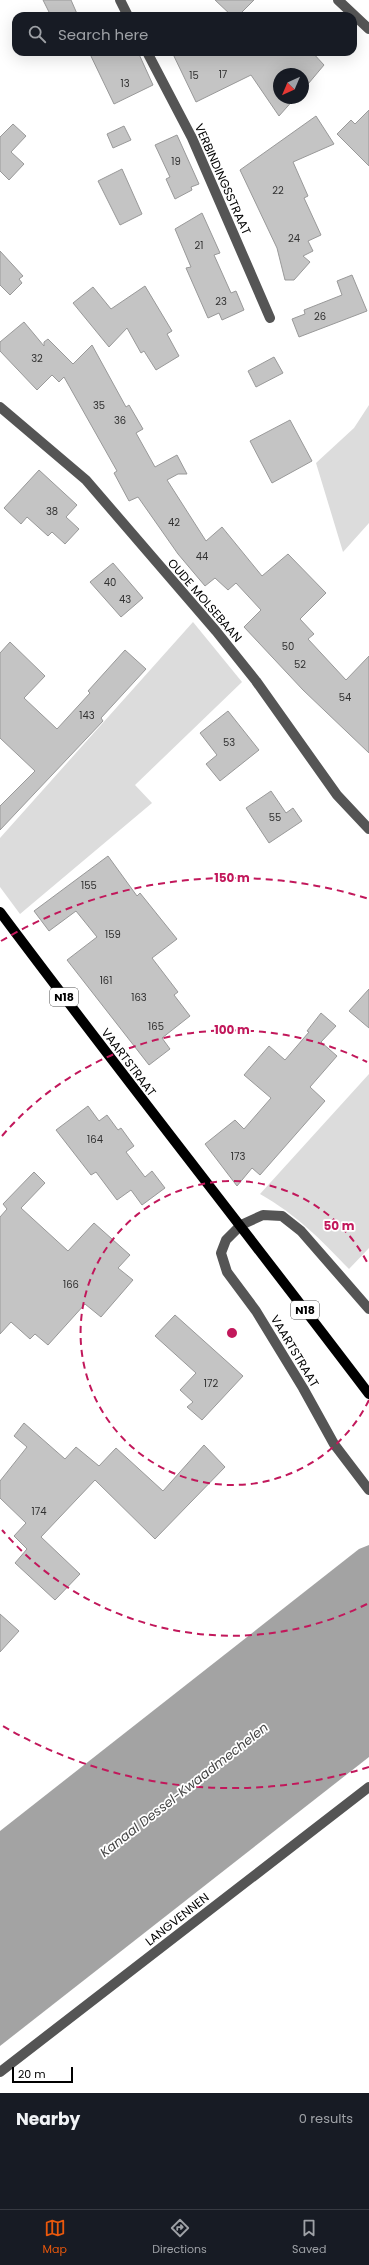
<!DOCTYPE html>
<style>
:root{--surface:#171b24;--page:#242831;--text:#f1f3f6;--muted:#9ea1a6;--line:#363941;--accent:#ea580c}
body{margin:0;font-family:Poppins,sans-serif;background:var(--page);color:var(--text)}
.compass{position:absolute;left:273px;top:68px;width:36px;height:36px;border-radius:50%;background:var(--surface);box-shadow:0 4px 16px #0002;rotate:224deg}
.scale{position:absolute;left:12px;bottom:10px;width:61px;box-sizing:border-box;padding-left:4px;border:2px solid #000;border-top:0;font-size:11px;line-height:14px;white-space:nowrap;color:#000;-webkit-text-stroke:3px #fff;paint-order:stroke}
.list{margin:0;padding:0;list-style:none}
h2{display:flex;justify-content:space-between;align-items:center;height:52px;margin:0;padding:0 16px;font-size:17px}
h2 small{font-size:13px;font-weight:400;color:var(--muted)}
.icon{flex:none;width:22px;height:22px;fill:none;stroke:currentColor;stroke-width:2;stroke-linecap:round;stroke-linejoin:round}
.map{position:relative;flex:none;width:369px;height:2093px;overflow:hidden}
.search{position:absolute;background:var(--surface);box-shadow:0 4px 16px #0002;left:12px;right:12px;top:12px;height:44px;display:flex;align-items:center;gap:10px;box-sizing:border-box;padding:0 14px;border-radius:12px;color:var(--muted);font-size:15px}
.sheet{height:116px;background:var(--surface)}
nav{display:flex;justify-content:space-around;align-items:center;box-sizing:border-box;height:56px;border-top:1px solid var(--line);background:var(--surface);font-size:11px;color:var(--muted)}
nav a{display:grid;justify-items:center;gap:2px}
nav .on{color:var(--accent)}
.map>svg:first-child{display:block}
</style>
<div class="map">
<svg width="369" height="2093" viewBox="0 0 369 2093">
<rect width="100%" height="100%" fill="#fff"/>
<!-- green -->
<g fill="#dcdcdc">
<path d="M369,405V523L343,552L316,463L354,428Z"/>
<path d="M193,622L242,682L135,785L152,803L20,914L0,887V838Z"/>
<path d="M369,1074V1248L349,1269C320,1239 297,1215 260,1194Z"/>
</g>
<!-- water -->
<path fill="#a3a3a3" d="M369,1545V1757L0,2046V1831L359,1549Z"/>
<!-- building -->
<g fill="#c4c4c4" stroke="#999">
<path d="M43,0H71L78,16H51Z"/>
<path d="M215,0H254L238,16H232Z"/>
<path d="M89,52H138L153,85L114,104Z"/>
<path d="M172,52H312L324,65L303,90V74H279V98H295L279,116L251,75L196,102Z"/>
<path d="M369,110V166L337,134L351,120L355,124Z"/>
<path d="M316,116L334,144L293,162L308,196L304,198L321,235L308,241L313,251L303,256L310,262L294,280H285L277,248L240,170Z"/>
<path d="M13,124L26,136L11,152L24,164L9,180L0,171V137Z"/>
<path d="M124,126L131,140L113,148L107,134Z"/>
<path d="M177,135L199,184L191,187L192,190L175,199L166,179L170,177L155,145Z"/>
<path d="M122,169L142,214L120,225L98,181Z"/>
<path d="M202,213L220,253L214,255L231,293L236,291L244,310L222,320L219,313L208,318L186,268L191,267L175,229Z"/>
<path d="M0,251L23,276L19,279L22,283L10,295L0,285Z"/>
<path d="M352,275L367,311L299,337L292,319L305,314L304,310L342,295L337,281Z"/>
<path d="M145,286L172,331L167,334L179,356L156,370L144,351L141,353L127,328L109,347L73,303L93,287L111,309Z"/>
<path d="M24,322L44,346V342L48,339L73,364L92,345L126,407L129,405L143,429L136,433L155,467L177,455L187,474H178L167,480L206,541L222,527L262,576L288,554L326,593L300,619L314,634L308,639L346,680L369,656V753L303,690L244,627L261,610L236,583L228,590L215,578L205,586L178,554L138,497L129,501L114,473L117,471L64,377L59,382L52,375L37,390L0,351V342Z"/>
<path d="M274,357L283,373L256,387L248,371Z"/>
<path d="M290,420L312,461L272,483L250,441Z"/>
<path d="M39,470L77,505L66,517L79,529L65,544L52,532L48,536L27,517L21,524L4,508Z"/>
<path d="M113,563L143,598L121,617L90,582Z"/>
<path d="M10,642L45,676L24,698L57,729L90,693L88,691L125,650L146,669L101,718L103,721L0,830V806L35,771L0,738V653Z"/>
<path d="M228,711L259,750L220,781L206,764L217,755L200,733Z"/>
<path d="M271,791L286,813L293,808L302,821L269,843L246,808Z"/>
<path d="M108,856L137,896L140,893L177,939L152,958L178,992L174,995L190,1016L162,1038L170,1049L149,1065L67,960L97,937L76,911L49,931L34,911Z"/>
<path d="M369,989V1028L349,1011Z"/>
<path d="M321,1013L336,1026L321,1042L337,1056L310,1087L325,1101L260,1175L252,1168L237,1186L205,1144L235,1120L244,1129L271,1098L244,1075L269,1046L285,1060L309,1032L307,1031Z"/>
<path d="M88,1106L99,1121L107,1115L118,1130L121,1128L134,1146L126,1152L145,1177L152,1171L165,1188L142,1205L131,1190L117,1200L96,1172L91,1175L56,1130Z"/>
<path d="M34,1172L45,1183L21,1208L68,1251L94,1223L130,1255L118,1268L133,1280L101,1317L85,1304L48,1345L35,1334L30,1339L11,1322L0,1334V1217L7,1209L3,1204Z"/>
<path d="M175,1315L243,1376L202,1420L187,1407L193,1402L180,1390L196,1373L155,1336Z"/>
<path d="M24,1423L65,1459L76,1447L99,1466L116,1448L163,1491L204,1445L225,1467L155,1539L95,1480L41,1537L80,1574L55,1600L15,1563L27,1549L14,1536L26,1523L0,1498V1481L27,1447L14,1436Z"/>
<path d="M0,1614L19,1631L0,1652Z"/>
</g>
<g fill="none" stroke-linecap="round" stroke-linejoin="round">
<!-- minor -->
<g stroke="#555" stroke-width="10">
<path d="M120,0L128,16"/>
<path d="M338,0L369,29"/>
<path d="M147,52L192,138L270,318"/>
<path d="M0,407L86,480L216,631L256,681L337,795L369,829"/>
<path d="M369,1309L301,1231L282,1216L263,1215L241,1225L226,1240L221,1253L227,1272L256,1311L303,1388L334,1444L369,1490"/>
<path d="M0,2072L369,1787"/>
</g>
<!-- major -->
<path stroke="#000" stroke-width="10" d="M0,912C121,1074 247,1233 369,1394"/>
</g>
<!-- distance rings -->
<g fill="none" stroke="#c2185b" stroke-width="2" stroke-dasharray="7 5">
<path d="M369 1400A152 152 0 1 1 369 1266"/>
<path d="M367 1604A303 303 0 0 1 2 1530M2 1136A303 303 0 0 1 367 1062"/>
<path d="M369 1767A455 455 0 0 1 1 1725M1 941A455 455 0 0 1 369 899"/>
</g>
<g text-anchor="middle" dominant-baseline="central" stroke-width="3.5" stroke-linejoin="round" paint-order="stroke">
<!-- number labels -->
<g font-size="10" fill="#313131">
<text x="223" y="74">17</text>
<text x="194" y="75">15</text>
<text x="125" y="83">13</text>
<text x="176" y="161">19</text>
<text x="278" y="190">22</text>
<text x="294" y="238">24</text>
<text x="199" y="245">21</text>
<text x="221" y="301">23</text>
<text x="320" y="316">26</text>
<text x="37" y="358">32</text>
<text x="99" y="405">35</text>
<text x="120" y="420">36</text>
<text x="52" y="511">38</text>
<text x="174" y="522">42</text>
<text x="202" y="556">44</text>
<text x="110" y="582">40</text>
<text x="125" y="599">43</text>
<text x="288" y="646">50</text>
<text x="300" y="664">52</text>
<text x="345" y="697">54</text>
<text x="87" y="715">143</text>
<text x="229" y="742">53</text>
<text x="275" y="817">55</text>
<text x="89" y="885">155</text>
<text x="113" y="934">159</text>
<text x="106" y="980">161</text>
<text x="139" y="997">163</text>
<text x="156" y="1026">165</text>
<text x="95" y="1139">164</text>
<text x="238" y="1156">173</text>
<text x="71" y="1284">166</text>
<text x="211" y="1383">172</text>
<text x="39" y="1511">174</text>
</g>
<!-- shield labels -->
<g fill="#fff" stroke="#4c4c4c" stroke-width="1">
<rect x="50" y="988" width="28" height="18" rx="3"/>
<rect x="291" y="1301" width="28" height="18" rx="3"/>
</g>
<g font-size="11" font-weight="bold" fill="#000">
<text x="64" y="997">N18</text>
<text x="305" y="1310">N18</text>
</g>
<!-- street labels -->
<g font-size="12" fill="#000" stroke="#fff">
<text transform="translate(223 179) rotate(66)">VERBINDINGSSTRAAT</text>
<text transform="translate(205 600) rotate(49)">OUDE MOLSEBAAN</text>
<text transform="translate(129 1062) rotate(53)">VAARTSTRAAT</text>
<text transform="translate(295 1351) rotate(59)">VAARTSTRAAT</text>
<text transform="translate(177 1919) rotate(-38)">LANGVENNEN</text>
</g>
<!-- water labels -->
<g font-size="13" font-style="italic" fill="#444" stroke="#fff">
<text transform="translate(184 1790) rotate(-38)">Kanaal Dessel-Kwaadmechelen</text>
</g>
</g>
<circle cx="232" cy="1333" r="6" fill="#c2185b" stroke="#fff" stroke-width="2"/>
<g font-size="12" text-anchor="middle" font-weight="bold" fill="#c2185b" stroke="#fff" stroke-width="3.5" stroke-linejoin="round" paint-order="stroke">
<text x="232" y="882">150 m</text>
<text x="232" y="1034">100 m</text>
<text x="339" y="1230">50 m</text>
</g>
</svg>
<svg class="compass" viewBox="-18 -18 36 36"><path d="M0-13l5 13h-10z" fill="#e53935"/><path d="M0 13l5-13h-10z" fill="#9ea1a6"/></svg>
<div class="scale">20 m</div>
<div class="search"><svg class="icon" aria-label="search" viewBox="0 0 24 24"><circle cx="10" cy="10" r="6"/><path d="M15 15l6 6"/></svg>Search here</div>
</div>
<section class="sheet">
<h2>Nearby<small>0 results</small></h2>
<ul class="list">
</ul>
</section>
<nav>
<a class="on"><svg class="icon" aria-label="map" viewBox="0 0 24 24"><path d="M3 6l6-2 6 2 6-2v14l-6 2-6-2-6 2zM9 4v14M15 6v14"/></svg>Map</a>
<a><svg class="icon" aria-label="directions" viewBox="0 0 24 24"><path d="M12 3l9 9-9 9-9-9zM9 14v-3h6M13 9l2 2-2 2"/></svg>Directions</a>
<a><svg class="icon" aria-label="saved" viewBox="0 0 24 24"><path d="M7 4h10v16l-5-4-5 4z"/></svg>Saved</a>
</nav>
